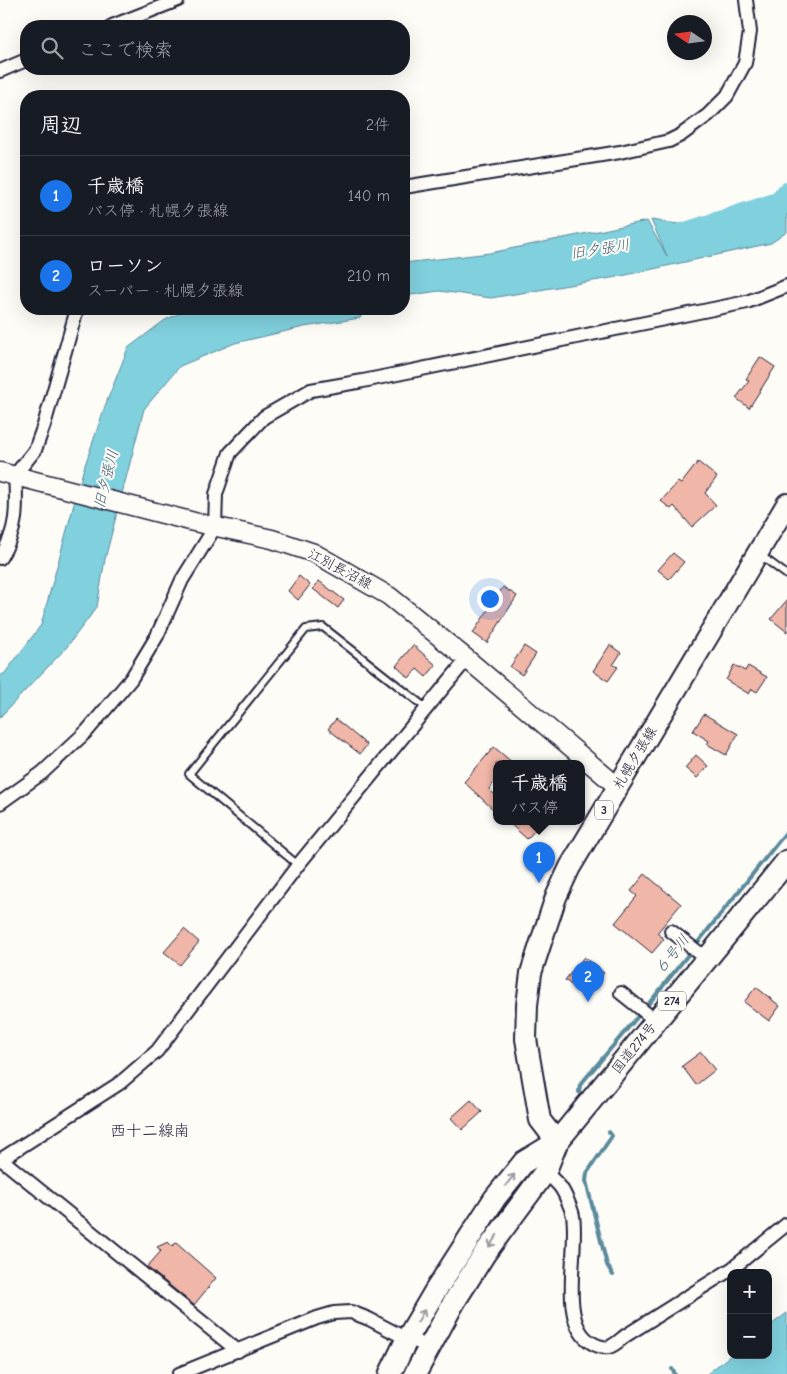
<!DOCTYPE html>
<html lang="ja">
<meta charset="utf-8">
<style>
:root{--surface:#171b24;--page:#20242c;--text:#f1f3f6;--muted:#9ea1a6;--line:#363941;--accent:#1a73e8}
body{margin:0;font-family:"Comic Neue","Klee One",sans-serif;background:var(--page);color:var(--text)}
.controls{position:absolute;right:15px;bottom:15px;display:grid;overflow:hidden;border-radius:10px;box-shadow:0 5px 20px #0002}
.controls button{width:45px;height:45px;display:grid;place-items:center;padding:0;border:0;border-bottom:1px solid var(--line);background:var(--surface);color:var(--text);font:25px sans-serif}
.compass{position:absolute;left:667px;top:15px;width:45px;height:45px;border-radius:50%;background:var(--surface);box-shadow:0 5px 20px #0002;rotate:283deg}
.you{position:absolute;left:489px;top:598px;width:18px;height:18px;margin:-12px;border:4px solid #fff;border-radius:50%;background:#1a73e8;box-shadow:0 0 0 8px #1a73e833}
.badge{display:grid;place-items:center;width:32px;height:32px;border-radius:50%;background:var(--accent);color:#fff;font-size:16px;font-weight:700}
.pin{position:absolute;translate:-50% -41px;filter:drop-shadow(0 1px 2px #0008)}
.pin::after{content:'';position:absolute;top:26px;width:18px;height:15px;background:inherit;clip-path:polygon(0 0,100% 0,50% 100%)}
.popup{position:absolute;left:493px;top:760px;width:92px;height:65px;box-sizing:border-box;display:grid;place-content:center;border-radius:10px;background:var(--surface);filter:drop-shadow(0 1px 4px #0005);font-size:16px;white-space:nowrap;color:var(--muted)}
.popup b{font-size:19px;color:var(--text)}
.popup::after{content:'';position:absolute;left:50%;top:100%;margin-left:-10px;border:10px solid transparent;border-top-color:var(--surface)}
.list{margin:0;padding:0;list-style:none}
h2{display:flex;justify-content:space-between;align-items:center;height:65px;margin:0;padding:0 20px;font-size:21px}
h2 small{font-size:16px;font-weight:400;color:var(--muted)}
.list li{display:grid;grid-template-columns:32px 1fr auto;gap:15px;align-items:center;box-sizing:border-box;height:80px;padding:0 20px;border-top:1px solid var(--line)}
.list b{display:block;font-size:19px;white-space:nowrap}
.list p{margin:0;font-size:16px;white-space:nowrap;color:var(--muted)}
.list em{font-size:16px;font-style:normal;color:var(--muted)}
.icon{flex:none;width:28px;height:28px;fill:none;stroke:currentColor;stroke-width:2;stroke-linecap:round;stroke-linejoin:round}
.map{position:relative;flex:none;width:787px;height:1374px;overflow:hidden}
.search{position:absolute;background:var(--surface);box-shadow:0 5px 20px #0002;left:20px;top:20px;width:390px;height:55px;display:flex;align-items:center;gap:12px;box-sizing:border-box;padding:0 18px;border-radius:20px;color:var(--muted);font-size:19px}
.panel{position:absolute;background:var(--surface);box-shadow:0 5px 20px #0002;left:20px;top:90px;width:390px;height:225px;border-radius:20px}
.map>svg:first-child{display:block}
</style>
<div class="map">
<svg width="787" height="1374" viewBox="0 0 787 1374">
<rect width="100%" height="100%" fill="#fdfcf7"/>
<filter id="ink" filterUnits="userSpaceOnUse"><feTurbulence type="fractalNoise" baseFrequency=".02" numOctaves="2"/><feDisplacementMap in="SourceGraphic" scale="10" xChannelSelector="R" yChannelSelector="G"/><feConvolveMatrix kernelMatrix="1 2 1 2 8 2 1 2 1" color-interpolation-filters="sRGB"/></filter>
<g filter="url(#ink)">
<!-- water -->
<g fill="#80d0dd" stroke="#5a8a9c">
<path d="M787,182V232L771,243L617,277L491,298L439,291L404,296V263L490,253L647,221L667,256L651,220L726,231L760,219Z"/>
<path d="M189,309H366L360,318L304,327L235,343L180,366L144,409L105,559L97,607L66,648L0,717V676L5,673L41,625L83,471L105,406L128,348L165,320Z"/>
<path d="M787,1313V1374H707L731,1355H768V1327Z"/>
</g>
<g fill="none" stroke-linecap="round" stroke-linejoin="round">
<!-- stream -->
<g stroke="#5a8a9c" stroke-width="4">
<path d="M579,1092L580,1085L655,996L787,831"/>
<path d="M609,1132L612,1136L587,1173L586,1181L607,1265L613,1275"/>
<path d="M672,1369L675,1374"/>
</g>
<!-- river -->
<path stroke="#80d0dd" stroke-width="24" d="M677,237L781,203L787,194"/>
</g>
<!-- building -->
<g fill="#f0b6a8" stroke="#22223b">
<path d="M760,357L775,367L749,408L736,398L749,381L746,379Z"/>
<path d="M698,462L717,477L705,493L716,505L692,527L674,506L671,509L661,501L678,482L681,484Z"/>
<path d="M673,553L684,562L669,579L658,570Z"/>
<path d="M299,576L310,585L298,600L288,591Z"/>
<path d="M319,581L344,600L338,608L313,589Z"/>
<path d="M503,587L517,596L487,643L473,633Z"/>
<path d="M787,600V632L771,619Z"/>
<path d="M413,645L436,665L426,677L417,669L409,678L396,666Z"/>
<path d="M610,645L621,653L613,665L618,667L608,681L593,671Z"/>
<path d="M524,646L536,654L522,675L510,667Z"/>
<path d="M734,665L745,671L748,666L767,677L757,692L752,689L749,694L726,680Z"/>
<path d="M704,714L738,734L726,755L707,744L709,741L693,731Z"/>
<path d="M336,719L367,745L360,754L328,729Z"/>
<path d="M494,747L514,764H496V780L489,789L496,796V812L464,782Z"/>
<path d="M696,755L708,766L697,778L685,768Z"/>
<path d="M508,822H542L527,839Z"/>
<path d="M645,874L681,904L657,933L664,939L652,953L615,923L637,896L631,891Z"/>
<path d="M184,929L199,942L180,965L164,952Z"/>
<path d="M584,957L604,973L585,996L565,980Z"/>
<path d="M756,987L780,1006L769,1021L744,1002Z"/>
<path d="M701,1052L715,1070L696,1085L682,1066Z"/>
<path d="M471,1100L482,1112L462,1130L451,1118Z"/>
<path d="M168,1242L172,1246L176,1243L216,1278L194,1305L147,1267L161,1251L157,1247Z"/>
</g>
<g fill="none" stroke-linecap="round" stroke-linejoin="round">
<defs>
<g id="service">
<path d="M759,554L787,575"/>
<path d="M298,865L189,774L306,629L323,627L426,708"/>
</g>
<g id="minor">
<path d="M112,26L178,0"/>
<path d="M0,71L26,60"/>
<path d="M404,187L620,152L669,141L681,135L708,115L727,96L745,63L750,32L746,0"/>
<path d="M0,558C18,530 17,507 15,475L35,450L44,425L77,309"/>
<path d="M0,803L42,773L87,731L131,679L157,636L182,580L215,527L216,494L230,453L264,417L311,390L363,381L747,302L787,286"/>
<path d="M671,931L707,959"/>
<path d="M621,993L656,1021"/>
<path d="M1,1159L238,1351"/>
<path d="M0,1160L120,1083L157,1051L298,865L467,659"/>
<path d="M545,1172C550,1177 557,1182 561,1188C565,1194 572,1210 573,1216C579,1251 557,1323 592,1343C608,1352 613,1346 625,1336L733,1268L787,1224"/>
<path d="M179,1374L317,1318L334,1313L351,1312L369,1319L407,1339L430,1346"/>
</g>
<path id="secondary" d="M0,472L194,522L272,539L314,553L389,596L467,659L618,787"/>
<path id="primary" d="M557,1142L540,1120L526,1039L527,1005L531,973L543,936L556,897L570,867L787,504"/>
<g id="trunk">
<path d="M390,1374L407,1339L434,1293L495,1198L524,1162L557,1142"/>
<path d="M415,1374L454,1302L485,1253L545,1172L557,1142L787,861"/>
</g>
</defs>
<!-- service casing -->
<use href="#service" stroke="#22223b" stroke-width="10"/>
<!-- minor casing -->
<use href="#minor" stroke="#22223b" stroke-width="16"/>
<!-- secondary casing -->
<use href="#secondary" stroke="#22223b" stroke-width="21"/>
<!-- primary casing -->
<use href="#primary" stroke="#22223b" stroke-width="24"/>
<!-- trunk casing -->
<use href="#trunk" stroke="#22223b" stroke-width="25"/>
<!-- service -->
<use href="#service" stroke="#fdfcf7" stroke-width="6"/>
<!-- minor -->
<use href="#minor" stroke="#fdfcf7" stroke-width="12"/>
<!-- secondary -->
<use href="#secondary" stroke="#fdfcf7" stroke-width="18"/>
<!-- primary -->
<use href="#primary" stroke="#fdfcf7" stroke-width="20"/>
<!-- trunk -->
<use href="#trunk" stroke="#fdfcf7" stroke-width="21"/>
</g>
<!-- one-way arrows -->
<defs><path id="oneway-shaft" d="M-6 0H5M1.5-3L5.5 0L1.5 3" fill="none" stroke-width="1.6" stroke-linecap="round" stroke-linejoin="round" transform="scale(1.25)"/></defs>
<g stroke="#9a9aa2">
<use href="#oneway-shaft" transform="translate(510 1180) rotate(-52)"/>
<use href="#oneway-shaft" transform="translate(493 1241) rotate(125)"/>
<use href="#oneway-shaft" transform="translate(421 1316) rotate(-60)"/>
</g>
</g>
<g text-anchor="middle" dominant-baseline="central" stroke-width="4" stroke-linejoin="round" paint-order="stroke">
<!-- shield labels -->
<g fill="#fdfcf7" stroke="#646373" stroke-width="1">
<rect x="595" y="800.5" width="18" height="19" rx="4"/>
<rect x="658" y="991.5" width="28" height="19" rx="4"/>
</g>
<g font-size="12" font-weight="bold" fill="#22223b">
<text x="604" y="810">3</text>
<text x="672" y="1001">274</text>
</g>
<!-- street labels -->
<g font-size="14" fill="#22223b" stroke="#fdfcf7">
<text transform="translate(340 569) rotate(28)">江別長沼線</text>
<text transform="translate(635 758) rotate(-59)">札幌夕張線</text>
<text transform="translate(634 1048) rotate(-51)">国道274号</text>
</g>
<!-- water labels -->
<g font-size="15" font-style="italic" fill="#435f74" stroke="#fdfcf7">
<text transform="translate(600 249) rotate(-9)">旧夕張川</text>
<text transform="translate(106 479) rotate(-76)">旧夕張川</text>
<text transform="translate(672 954) rotate(-51)">６号川</text>
</g>
<!-- quarter labels -->
<g font-size="16" fill="#22223b" stroke="#fdfcf7">
<text x="150" y="1131">西十二線南</text>
</g>
</g>
</svg>
<div class="controls">
<button>+</button>
<button>−</button>
</div>
<svg class="compass" viewBox="-18 -18 36 36"><path d="M0-13l5 13h-10z" fill="#e53935"/><path d="M0 13l5-13h-10z" fill="#9ea1a6"/></svg>
<div class="you"></div>
<div class="pin badge" style="left:539px;top:883px">1</div>
<div class="popup"><b>千歳橋</b>バス停</div>
<div class="pin badge" style="left:588px;top:1002px">2</div>
<div class="search"><svg class="icon" aria-label="search" viewBox="0 0 24 24"><circle cx="10" cy="10" r="6"/><path d="M15 15l6 6"/></svg>ここで検索</div>
<section class="panel">
<h2>周辺<small>2件</small></h2>
<ul class="list">
<li><span class="badge">1</span><div><b>千歳橋</b><p>バス停 · 札幌夕張線</p></div><em>140 m</em></li>
<li><span class="badge">2</span><div><b>ローソン</b><p>スーパー · 札幌夕張線</p></div><em>210 m</em></li>
</ul>
</section>
</div>
